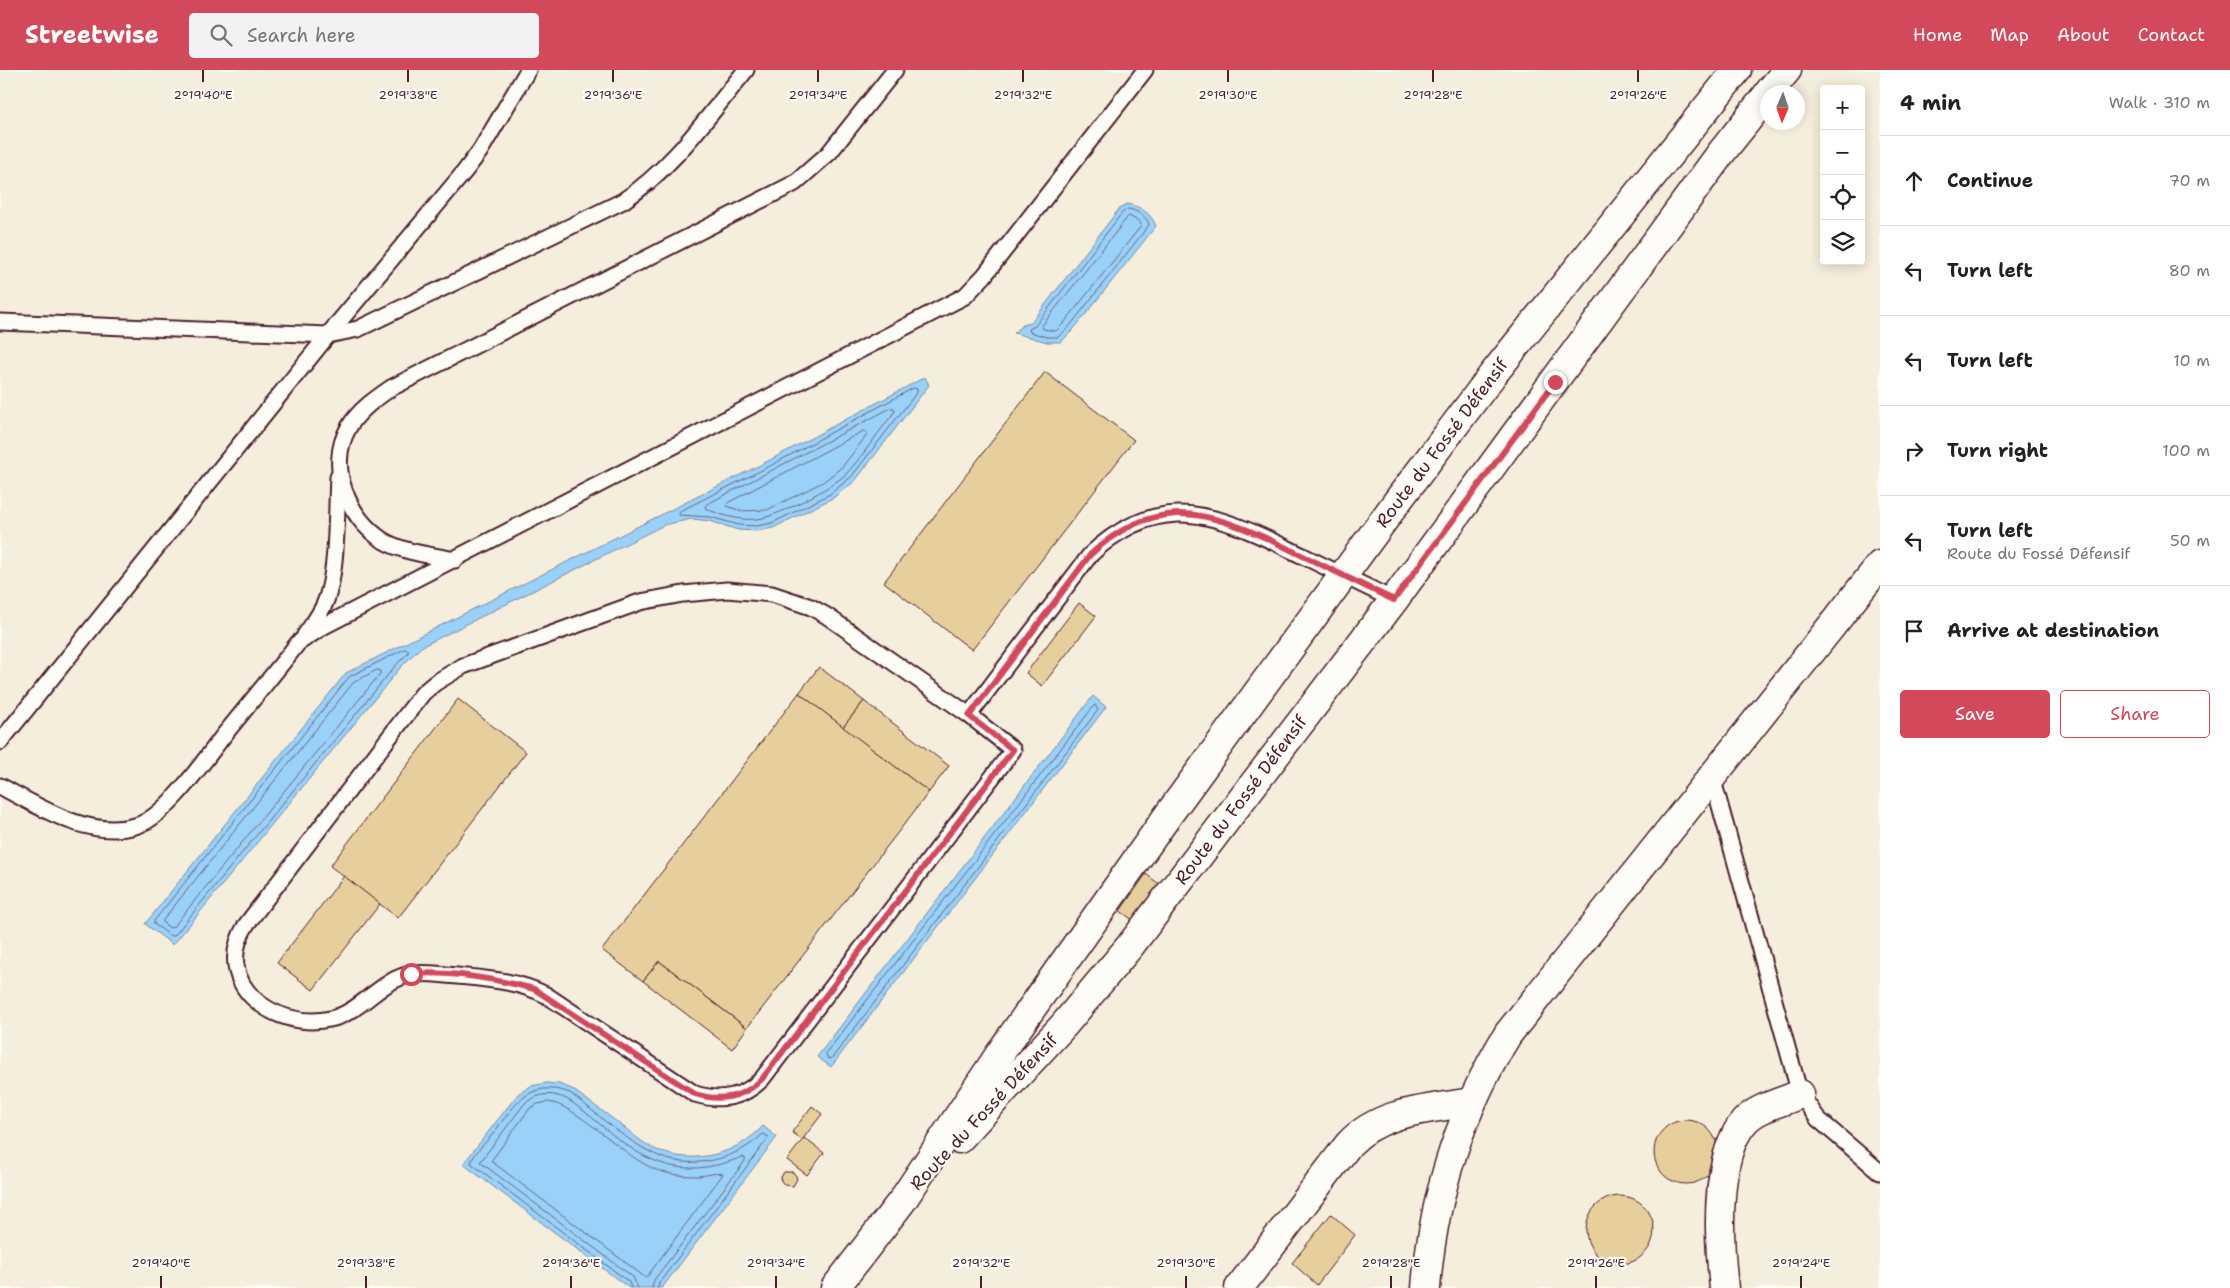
<!DOCTYPE html>
<meta charset="utf-8">
<style>
:root{--surface:#fff;--page:#f2f2f2;--text:#202124;--muted:#757577;--line:#e0e0e0;--accent:#d1495b}
body{margin:0;font-family:"Shantell Sans",sans-serif;background:var(--page);color:var(--text)}
.controls{position:absolute;right:15px;top:15px;display:grid;overflow:hidden;border-radius:5px;box-shadow:0 2px 12px #0003}
.controls button{width:45px;height:45px;display:grid;place-items:center;padding:0;border:0;border-bottom:1px solid var(--line);background:var(--surface);color:var(--text);font:25px sans-serif}
.compass{position:absolute;left:1760px;top:15px;width:45px;height:45px;border-radius:50%;background:var(--surface);box-shadow:0 2px 12px #0003;rotate:182deg}
.stop{position:absolute;width:15px;height:15px;margin:-11px;border:4px solid #d1495b;border-radius:50%;background:#fff}
.stop.end{background:#d1495b;border-color:#fff;box-shadow:0 1px 5px #0008}
.list{margin:0;padding:0;list-style:none}
h2{display:flex;justify-content:space-between;align-items:center;height:65px;margin:0;padding:0 20px;font-size:21px}
h2 small{font-size:16px;font-weight:400;color:var(--muted)}
.list li{display:grid;grid-template-columns:32px 1fr auto;gap:15px;align-items:center;box-sizing:border-box;height:90px;padding:0 20px;border-top:1px solid var(--line)}
.list b{display:block;font-size:19px;white-space:nowrap}
.list p{margin:0;font-size:16px;white-space:nowrap;color:var(--muted)}
.list em{font-size:16px;font-style:normal;color:var(--muted)}
.actions{display:flex;gap:10px;padding:15px 20px}
.actions a{flex:1;padding:11px 0;border:1px solid var(--accent);border-radius:5px;text-align:center;font-size:18px;color:var(--accent)}
.actions .main{background:var(--accent);color:#fff}
.icon{flex:none;width:28px;height:28px;fill:none;stroke:currentColor;stroke-width:2;stroke-linecap:round;stroke-linejoin:round}
.map{position:relative;flex:none;width:1880px;height:1218px;overflow:hidden}
header{display:flex;align-items:center;gap:30px;box-sizing:border-box;height:70px;padding:0 25px;background:var(--accent);color:#fff}
header strong{font-size:24px}
nav{display:flex;gap:28px;margin-inline-start:auto;font-size:18px}
.search{width:350px;height:45px;background:var(--page);display:flex;align-items:center;gap:12px;box-sizing:border-box;padding:0 18px;border-radius:5px;color:var(--muted);font-size:19px}
main{display:flex}
aside{flex:1;background:var(--surface)}
.map>svg:first-child{display:block}
</style>
<header>
<strong>Streetwise</strong>
<div class="search"><svg class="icon" aria-label="search" viewBox="0 0 24 24"><circle cx="10" cy="10" r="6"/><path d="M15 15l6 6"/></svg>Search here</div>
<nav><a>Home</a><a>Map</a><a>About</a><a>Contact</a></nav>
</header>
<main>
<div class="map">
<svg width="1880" height="1218" viewBox="0 0 1880 1218">
<rect width="100%" height="100%" fill="#fdfcf7"/>
<filter id="ink" filterUnits="userSpaceOnUse"><feTurbulence type="fractalNoise" baseFrequency=".02" numOctaves="2"/><feDisplacementMap in="SourceGraphic" scale="10" xChannelSelector="R" yChannelSelector="G"/><feConvolveMatrix kernelMatrix="1 2 1 2 8 2 1 2 1" color-interpolation-filters="sRGB"/></filter>
<g filter="url(#ink)">
<!-- built -->
<path fill="#f6eedc" fill-rule="evenodd" d="M0,0H1880V1218H0ZM1824,19H1861V191H1824ZM1768,22H1798V52H1768Z"/>
<!-- water -->
<g fill="#99d1f8" stroke="#798aa6">
<path d="M1127,134C1140,136 1151,143 1156,156L1073,260L1061,272H1047L1014,263L1023,255L1031,253L1119,139Z"/>
<path d="M925,307L929,315L855,411L833,428L773,458L757,461L738,460L710,451L692,449L664,455L421,577L400,598L173,875L145,854L346,603L768,391Z"/>
<path d="M1093,626L1106,637L831,997L817,987Z"/>
<path d="M546,1013L559,1014L572,1019C590,1032 608,1045 625,1058C635,1066 645,1075 657,1080C694,1096 737,1084 763,1056L777,1067L662,1218H629L463,1094L518,1024L531,1016Z"/>
</g>
<g fill="none" stroke-linecap="round" stroke-linejoin="round">
<!-- shore -->
<g stroke="#6a667d" stroke-width="1">
<path d="M1128,139C1137,140 1148,147 1149,155L1069,257L1058,267H1047L1030,262L1029,259L1035,256L1122,143Z"/>
<path d="M1129,146L1140,152L1141,156L1064,253L1056,261L1043,259L1042,256Z"/>
<path d="M914,318L917,319V322L851,407L830,424L772,453L757,456L739,455L710,447L679,445L680,441L770,396Z"/>
<path d="M891,338H894L895,341C879,361 865,383 848,402C834,417 777,447 757,449C741,451 719,445 705,438L706,435Z"/>
<path d="M864,361L867,362V365L842,397L823,412L767,440L741,441L727,436L728,433Z"/>
<path d="M405,579L408,580V583L396,595L174,866H171L154,854V851L349,607Z"/>
<path d="M377,600L380,601V604L173,857L170,858L163,853V850L353,613Z"/>
<path d="M1095,635L1098,640L832,988L828,989L826,984Z"/>
<path d="M548,1032C574,1034 620,1082 648,1096C662,1104 681,1106 697,1106C705,1106 715,1102 723,1104L646,1208L491,1091L530,1038L538,1034Z"/>
<path d="M631,1218L629,1212L471,1093C474,1083 485,1073 492,1065C515,1035 528,1008 570,1023C597,1043 623,1069 654,1084C689,1101 735,1091 763,1064L769,1067L659,1213L658,1218"/>
<path d="M638,1218L633,1207L480,1092L525,1033C535,1026 546,1022 558,1026C568,1028 575,1035 584,1041C605,1058 628,1080 653,1090C682,1103 713,1099 742,1087L745,1088V1091L654,1210L652,1218"/>
</g>
</g>
<!-- building -->
<g fill="#e7cf9d" stroke="#4a1f2b">
<path d="M1045,302L1134,370L972,580L884,512Z"/>
<path d="M1079,533L1096,546L1042,616L1026,603Z"/>
<path d="M819,597L864,631L843,657L799,623Z"/>
<path d="M799,623L929,722L747,958L659,891L643,911L602,880Z"/>
<path d="M458,629L526,682L398,848L330,796Z"/>
<path d="M864,631L949,696L929,722L843,657Z"/>
<path d="M1146,804L1159,814L1153,822L1157,824L1148,837L1145,834L1133,850L1120,841Z"/>
<path d="M344,806L380,834L313,920L277,893Z"/>
<path d="M659,891L747,958L732,979L643,911Z"/>
<path d="M812,1036L822,1044L802,1070L792,1062Z"/>
<circle cx="1686" cy="1082" r="32"/>
<path d="M804,1068L824,1083L807,1105L787,1090Z"/>
<path d="M784,1102H793L796,1106L797,1109L793,1116L784,1115L780,1109Z"/>
<circle cx="1620" cy="1160" r="34"/>
<path d="M1331,1144L1355,1165L1317,1215L1292,1193Z"/>
</g>
<g fill="none" stroke-linecap="round" stroke-linejoin="round">
<defs>
<g id="service">
<path d="M0,252L328,265L358,259L623,131C673,98 708,46 746,0"/>
<path d="M455,490C432,485 405,483 384,471C348,449 326,396 349,357C359,340 375,329 391,318L795,113L829,83L895,0"/>
<path d="M305,565C312,555 319,546 324,535C338,505 336,442 338,407"/>
<path d="M969,645L1013,680L762,1009C743,1028 721,1032 695,1024L546,925C518,911 488,909 457,906C442,905 427,902 412,904C380,909 361,943 330,949C274,961 210,913 246,855L423,623L435,613L463,596L640,532L683,524L727,520L772,524L811,537L827,546L969,645L1090,485C1114,462 1144,445 1178,444C1218,443 1266,468 1301,485C1332,500 1363,515 1394,530"/>
<path d="M0,672L328,265L465,101L480,81L528,0"/>
<path d="M1712,707L1800,1024L1818,1049L1880,1102"/>
<path d="M0,716C40,737 88,769 135,756C165,749 205,689 224,665C249,634 274,604 298,573L324,556L965,226L984,206L1145,0"/>
</g>
<g id="minor">
<path d="M1769,22L1787,0"/>
<path d="M959,1069L1064,955L1130,876L1394,530L1721,83L1768,24"/>
<path d="M835,1218L902,1131L1005,976L1171,741L1399,429L1494,303L1737,0"/>
<path d="M1239,1218L1349,1074C1381,1040 1428,1040 1471,1032"/>
<path d="M1426,1218C1433,1127 1460,1042 1508,964L1880,495"/>
<path d="M1724,1218C1719,1174 1713,1086 1745,1051C1758,1037 1783,1032 1800,1024"/>
</g>
</defs>
<!-- service casing -->
<use href="#service" stroke="#4a1f2b" stroke-width="19"/>
<!-- minor casing -->
<use href="#minor" stroke="#4a1f2b" stroke-width="31"/>
<!-- service -->
<use href="#service" stroke="#fdfcf7" stroke-width="15"/>
<!-- minor -->
<use href="#minor" stroke="#fdfcf7" stroke-width="28"/>
</g>
</g>
<g fill="none" stroke-linecap="round" stroke-linejoin="round" filter="url(#ink)">
<!-- route -->
<path stroke="#d1495b" stroke-width="6" d="M411,904C449,901 497,909 534,919L695,1024C721,1032 743,1028 762,1009L1013,680L969,646L1090,485C1114,462 1144,445 1178,444C1219,443 1269,469 1305,487C1335,501 1364,516 1394,530L1555,312"/>
</g>
<!-- ticks -->
<path fill="none" stroke="#4a1f2b" stroke-width="2" d="M203,12V0M408,12V0M613,12V0M818,12V0M1023,12V0M1228,12V0M1433,12V0M1638,12V0M161,1218V1206M366,1218V1206M571,1218V1206M776,1218V1206M981,1218V1206M1186,1218V1206M1391,1218V1206M1596,1218V1206M1801,1218V1206"/>
<g text-anchor="middle" dominant-baseline="central" stroke-width="4.5" stroke-linejoin="round" paint-order="stroke">
<!-- street labels -->
<g font-size="18" fill="#4a1f2b" stroke="#fdfcf7">
<text transform="translate(1442 373) rotate(-53)">Route du Fossé Défensif</text>
<text transform="translate(1241 730) rotate(-53)">Route du Fossé Défensif</text>
<text transform="translate(984 1042) rotate(-47)">Route du Fossé Défensif</text>
</g>
</g>
<g font-size="12" text-anchor="middle" fill="#4a1f2b" stroke="#fdfcf7" stroke-width="4.5" stroke-linejoin="round" paint-order="stroke">
<text x="203" y="29">2°19'40"E</text>
<text x="408" y="29">2°19'38"E</text>
<text x="613" y="29">2°19'36"E</text>
<text x="818" y="29">2°19'34"E</text>
<text x="1023" y="29">2°19'32"E</text>
<text x="1228" y="29">2°19'30"E</text>
<text x="1433" y="29">2°19'28"E</text>
<text x="1638" y="29">2°19'26"E</text>
<text x="161" y="1197">2°19'40"E</text>
<text x="366" y="1197">2°19'38"E</text>
<text x="571" y="1197">2°19'36"E</text>
<text x="776" y="1197">2°19'34"E</text>
<text x="981" y="1197">2°19'32"E</text>
<text x="1186" y="1197">2°19'30"E</text>
<text x="1391" y="1197">2°19'28"E</text>
<text x="1596" y="1197">2°19'26"E</text>
<text x="1801" y="1197">2°19'24"E</text>
</g>
</svg>
<div class="controls">
<button>+</button>
<button>−</button>
<button><svg class="icon" aria-label="locate" viewBox="0 0 24 24"><circle cx="12" cy="12" r="6"/><path d="M12 2v4M12 18v4M2 12h4M18 12h4"/></svg></button>
<button><svg class="icon" aria-label="layers" viewBox="0 0 24 24"><path d="M12 4l9 5-9 5-9-5zM3 14l9 5 9-5"/></svg></button>
</div>
<svg class="compass" viewBox="-18 -18 36 36"><path d="M0-13l5 13h-10z" fill="#e53935"/><path d="M0 13l5-13h-10z" fill="#757577"/></svg>
<div class="stop" style="left:411px;top:904px"></div>
<div class="stop end" style="left:1555px;top:312px"></div>
</div>
<aside>
<h2>4 min<small>Walk · 310 m</small></h2>
<ul class="list">
<li><svg class="icon" aria-label="ahead" viewBox="0 0 24 24"><path d="M12 20V5M6 11l6-6 6 6"/></svg><div><b>Continue</b></div><em>70 m</em></li>
<li><svg class="icon" aria-label="left" viewBox="0 0 24 24"><path d="M17 20v-9H6M10 6l-5 5 5 5"/></svg><div><b>Turn left</b></div><em>80 m</em></li>
<li><svg class="icon" aria-label="left" viewBox="0 0 24 24"><path d="M17 20v-9H6M10 6l-5 5 5 5"/></svg><div><b>Turn left</b></div><em>10 m</em></li>
<li><svg class="icon" aria-label="right" viewBox="0 0 24 24"><path d="M7 20v-9h11M14 6l5 5-5 5"/></svg><div><b>Turn right</b></div><em>100 m</em></li>
<li><svg class="icon" aria-label="left" viewBox="0 0 24 24"><path d="M17 20v-9H6M10 6l-5 5 5 5"/></svg><div><b>Turn left</b><p>Route du Fossé Défensif</p></div><em>50 m</em></li>
<li><svg class="icon" aria-label="arrive" viewBox="0 0 24 24"><path d="M6 21V4h12l-3 4 3 4H6"/></svg><div><b>Arrive at destination</b></div></li>
</ul>
<div class="actions"><a class="main">Save</a><a>Share</a></div>
</aside>
</main>
